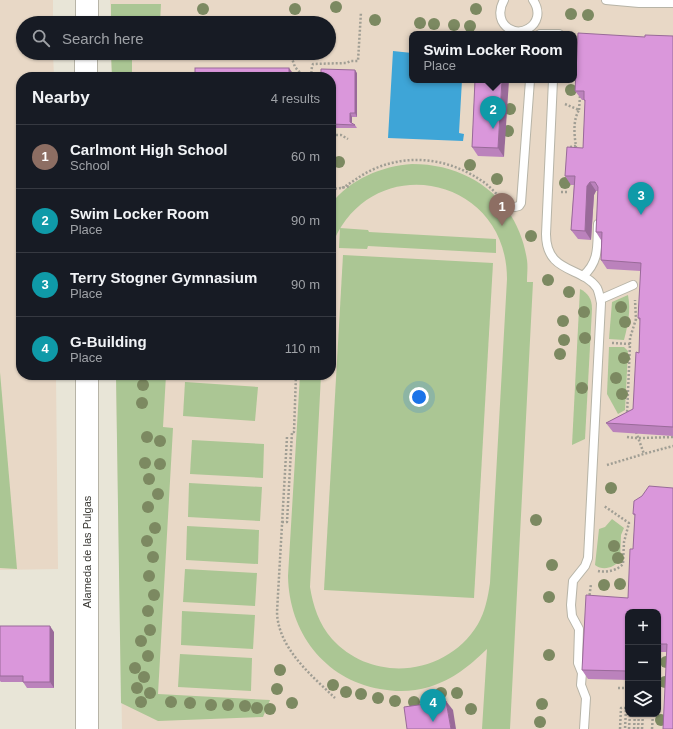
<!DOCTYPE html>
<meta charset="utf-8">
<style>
:root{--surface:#171b24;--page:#20242c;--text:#f1f3f6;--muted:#9ea1a6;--line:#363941;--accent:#c0489c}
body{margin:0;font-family:Arial,sans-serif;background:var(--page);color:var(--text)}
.controls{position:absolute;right:12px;bottom:12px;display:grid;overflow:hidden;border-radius:8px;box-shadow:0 1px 3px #0004}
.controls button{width:36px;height:36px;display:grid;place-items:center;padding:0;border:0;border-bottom:1px solid var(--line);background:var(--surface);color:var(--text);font:20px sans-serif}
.you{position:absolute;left:419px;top:397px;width:14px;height:14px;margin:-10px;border:3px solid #fff;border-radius:50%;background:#1a73e8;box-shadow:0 0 0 6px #1a73e833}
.badge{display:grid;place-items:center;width:26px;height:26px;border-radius:50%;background:var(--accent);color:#fff;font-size:13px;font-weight:700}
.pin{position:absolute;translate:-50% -33px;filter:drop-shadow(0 1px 2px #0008)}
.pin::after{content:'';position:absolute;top:21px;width:14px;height:12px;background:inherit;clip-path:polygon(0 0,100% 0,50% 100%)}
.popup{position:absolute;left:409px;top:31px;width:168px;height:52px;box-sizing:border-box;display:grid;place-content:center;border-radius:8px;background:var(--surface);filter:drop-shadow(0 1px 3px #0005);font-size:13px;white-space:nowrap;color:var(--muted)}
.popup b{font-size:15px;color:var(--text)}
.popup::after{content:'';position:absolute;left:50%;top:100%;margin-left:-8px;border:8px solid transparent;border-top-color:var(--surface)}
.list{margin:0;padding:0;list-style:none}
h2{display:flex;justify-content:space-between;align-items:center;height:52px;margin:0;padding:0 16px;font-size:17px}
h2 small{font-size:13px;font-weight:400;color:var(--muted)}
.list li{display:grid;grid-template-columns:26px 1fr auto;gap:12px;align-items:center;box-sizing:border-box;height:64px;padding:0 16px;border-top:1px solid var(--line)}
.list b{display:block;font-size:15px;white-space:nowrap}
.list p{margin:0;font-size:13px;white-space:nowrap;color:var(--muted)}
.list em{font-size:13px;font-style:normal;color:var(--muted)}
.icon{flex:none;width:22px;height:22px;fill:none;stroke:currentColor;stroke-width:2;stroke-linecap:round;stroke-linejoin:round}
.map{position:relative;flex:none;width:673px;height:729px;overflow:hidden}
.search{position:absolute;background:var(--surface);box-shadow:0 1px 3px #0004;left:16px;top:16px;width:320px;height:44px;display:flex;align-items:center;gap:10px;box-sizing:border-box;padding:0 14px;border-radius:22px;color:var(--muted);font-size:15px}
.panel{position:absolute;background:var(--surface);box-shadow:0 1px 3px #0004;left:16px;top:72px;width:320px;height:308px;border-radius:16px}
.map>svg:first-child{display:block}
</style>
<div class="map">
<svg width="673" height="729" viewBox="0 0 673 729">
<rect width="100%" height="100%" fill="#e8e5d7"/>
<!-- education -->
<g fill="#e8d8c6" fill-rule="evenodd">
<path d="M0,0H53V23H23V53H53L54,77H21V375H56L58,569L0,570Z"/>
<path d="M110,0H673V729H122L116,375H331V77H112L111,53H329V23H111ZM412,34H574V80H412ZM628,612H658V714H628Z"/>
</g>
<!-- green -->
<g fill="#abc694">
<path d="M161,4L160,23H111V4Z"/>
<path d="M111,53H132V77H112Z"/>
<path d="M412,164C472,164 518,201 527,260C528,267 527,275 527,282H533L510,729H482L487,649C468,667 454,679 429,687C413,692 396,692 380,689C324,679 289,632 288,576L300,375H321L310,587C313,606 319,624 332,639C373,684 447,676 478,624C485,612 488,597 490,583L507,279C507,173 367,148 331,248V204C350,179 382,166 412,164Z"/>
<path d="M340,228L368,230L369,232L496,239V253L368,246L367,249L339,248Z"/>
<path d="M343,255L493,263L474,598L324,590Z"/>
<path d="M580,289C588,293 592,299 592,309L585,439L572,445Z"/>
<path d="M628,295C631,311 628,324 624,340L609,339L612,302Z"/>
<path d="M609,347H624L628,351L625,410L618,414L607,394Z"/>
<path d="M0,372L17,569L0,568Z"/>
<path d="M116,375H166L163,427L173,428L158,694L270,700L263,717L158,721L121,703Z"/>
<path d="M185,382L258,387L255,421L183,416Z"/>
<path d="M192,440L264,444L263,478L190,474Z"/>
<path d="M189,483L262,487L260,521L188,517Z"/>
<path d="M612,519L624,528L621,535L620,560C614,568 603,571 595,565L599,529L605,527Z"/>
<path d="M187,526L259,530L258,564L186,560Z"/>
<path d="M185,569L257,573L255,606L183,602Z"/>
<path d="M182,611L255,615L253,649L181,645Z"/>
<path d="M180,654L252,658L251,691L178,687Z"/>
</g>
<!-- water -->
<path fill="#3ea5d7" d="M393,51L412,53V80H462L459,133L464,134L463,141L388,138Z"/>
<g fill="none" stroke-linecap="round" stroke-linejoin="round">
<defs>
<g id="service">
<path d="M504,0C500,7 499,14 502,21C514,44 550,25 533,0"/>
<path d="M606,0L639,3H673"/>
<path d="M540,34H559"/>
<path d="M553,80L546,234C546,274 582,266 597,288C599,292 600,298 601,303L588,558L585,566L573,581L571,605L572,616L579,629L578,663L582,673L581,685L586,698L584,729"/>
<path d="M515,207L519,206L521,203L530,80"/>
<path d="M583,276C600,261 597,245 598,224"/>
<path d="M601,299L633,285"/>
</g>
<g id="secondary">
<path d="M87,23V0"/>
<path d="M86,77V53"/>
<path d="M87,729V375"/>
</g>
</defs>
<!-- service casing -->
<use href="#service" stroke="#b7b4a7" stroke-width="10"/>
<!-- secondary casing -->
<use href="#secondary" stroke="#b7b4a7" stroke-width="24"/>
<!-- path -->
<g stroke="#a09e94" stroke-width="2.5" stroke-dasharray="2 2" stroke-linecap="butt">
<path d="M290,53L295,67L304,77"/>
<path d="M311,77L312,66L313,64L346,63L351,61H358L361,12"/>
<path d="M565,104L579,110C573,120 574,134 576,146L570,147"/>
<path d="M579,110L580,96"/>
<path d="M331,132V140"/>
<path d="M332,135H341L348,139"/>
<path d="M342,188C353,182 362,174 374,169C410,153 450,159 482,181C490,186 496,194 503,200"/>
<path d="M331,189L341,188L350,186"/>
<path d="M561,192H569"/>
<path d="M612,343L630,344L627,415"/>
<path d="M630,344V338L636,319L635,300"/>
<path d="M268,377V375"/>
<path d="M636,432L644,454"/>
<path d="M287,437L277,612C278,648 311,675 335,698"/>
<path d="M627,437L635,438"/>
<path d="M643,438L673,437"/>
<path d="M607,465L647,453L673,446"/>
<path d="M282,522H287L292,432H294L296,375"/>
<path d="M598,571C607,573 618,570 623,564L624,542L629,523L604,506"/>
<path d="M589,599L591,584"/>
<path d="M618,688H628"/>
<path d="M620,729L621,708H626L625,729"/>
<path d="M629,729L630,714"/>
<path d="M634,729L635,714"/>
<path d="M638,729L639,714"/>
<path d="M642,729L643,714"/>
<path d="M652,729L653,714"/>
</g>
<!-- service -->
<use href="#service" stroke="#fff" stroke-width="8"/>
<!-- secondary -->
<use href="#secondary" stroke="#fff" stroke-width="22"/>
<!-- path-bridge -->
<path stroke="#a09e94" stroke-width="2.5" stroke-dasharray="2 2" stroke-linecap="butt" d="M635,438H643"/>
</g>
<!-- trees -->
<g fill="#7c8961">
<circle cx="336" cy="7" r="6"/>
<circle cx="203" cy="9" r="6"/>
<circle cx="295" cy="9" r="6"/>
<circle cx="476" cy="9" r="6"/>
<circle cx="571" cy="14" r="6"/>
<circle cx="588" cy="15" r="6"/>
<circle cx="375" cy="20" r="6"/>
<circle cx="420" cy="23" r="6"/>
<circle cx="434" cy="24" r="6"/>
<circle cx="454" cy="25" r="6"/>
<circle cx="470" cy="26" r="6"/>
<circle cx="571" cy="90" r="6"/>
<circle cx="510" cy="109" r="6"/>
<circle cx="508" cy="131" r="6"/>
<circle cx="339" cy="162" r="6"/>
<circle cx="470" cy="165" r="6"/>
<circle cx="497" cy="179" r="6"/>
<circle cx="565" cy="183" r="6"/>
<circle cx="531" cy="236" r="6"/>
<circle cx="548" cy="280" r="6"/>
<circle cx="569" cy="292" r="6"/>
<circle cx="621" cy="307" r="6"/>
<circle cx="584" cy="312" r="6"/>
<circle cx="563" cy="321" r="6"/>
<circle cx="625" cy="322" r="6"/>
<circle cx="585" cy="338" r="6"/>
<circle cx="564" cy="340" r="6"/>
<circle cx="560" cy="354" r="6"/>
<circle cx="624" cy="358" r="6"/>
<circle cx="616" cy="378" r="6"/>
<circle cx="143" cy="385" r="6"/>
<circle cx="582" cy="388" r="6"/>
<circle cx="622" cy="394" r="6"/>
<circle cx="142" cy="403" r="6"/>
<circle cx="147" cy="437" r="6"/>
<circle cx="160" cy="441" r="6"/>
<circle cx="145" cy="463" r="6"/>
<circle cx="160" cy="464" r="6"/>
<circle cx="149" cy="479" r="6"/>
<circle cx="611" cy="488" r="6"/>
<circle cx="158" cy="494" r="6"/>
<circle cx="148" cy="507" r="6"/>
<circle cx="536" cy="520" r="6"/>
<circle cx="155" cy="528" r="6"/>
<circle cx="147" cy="541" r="6"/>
<circle cx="614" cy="546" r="6"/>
<circle cx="153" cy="557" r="6"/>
<circle cx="618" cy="558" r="6"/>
<circle cx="552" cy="565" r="6"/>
<circle cx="149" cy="576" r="6"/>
<circle cx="620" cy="584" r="6"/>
<circle cx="604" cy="585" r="6"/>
<circle cx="154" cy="595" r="6"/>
<circle cx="549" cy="597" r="6"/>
<circle cx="148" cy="611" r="6"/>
<circle cx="150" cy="630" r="6"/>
<circle cx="141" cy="641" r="6"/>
<circle cx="549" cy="655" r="6"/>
<circle cx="148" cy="656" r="6"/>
<circle cx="666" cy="662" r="6"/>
<circle cx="135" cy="668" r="6"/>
<circle cx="280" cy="670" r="6"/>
<circle cx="144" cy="677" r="6"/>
<circle cx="665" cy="682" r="6"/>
<circle cx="333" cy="685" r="6"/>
<circle cx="137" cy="688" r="6"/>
<circle cx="277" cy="689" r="6"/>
<circle cx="346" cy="692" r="6"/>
<circle cx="150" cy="693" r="6"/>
<circle cx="441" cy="693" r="6"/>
<circle cx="457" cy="693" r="6"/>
<circle cx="361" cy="694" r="6"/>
<circle cx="378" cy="698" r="6"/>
<circle cx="395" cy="701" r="6"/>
<circle cx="141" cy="702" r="6"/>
<circle cx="171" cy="702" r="6"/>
<circle cx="414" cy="702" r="6"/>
<circle cx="190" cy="703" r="6"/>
<circle cx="292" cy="703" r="6"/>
<circle cx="542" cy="704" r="6"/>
<circle cx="211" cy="705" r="6"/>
<circle cx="228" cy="705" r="6"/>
<circle cx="245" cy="706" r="6"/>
<circle cx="257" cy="708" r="6"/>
<circle cx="270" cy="709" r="6"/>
<circle cx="471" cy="709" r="6"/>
<circle cx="661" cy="720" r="6"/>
<circle cx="540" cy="722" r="6"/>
</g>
<!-- wall -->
<g fill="#bb82bc">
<path d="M673,36V436L613,432L606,423L633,409L639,353L640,321L638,318L641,271L607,269L601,260V240L596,232L598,191H596L594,195L591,240L578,239L571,230L574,185H571L565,176L583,148L585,102L584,100H582L575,91L645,37Z"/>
<path d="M357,73V117H352V124L355,125L357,128H331V77Z"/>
<path d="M475,80L504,157L478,156L472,147Z"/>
<path d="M673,488L667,652H658V612H628V680L588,679L582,670L628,598L633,549L635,516L633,514Z"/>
<path d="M0,626L54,632V688H27L23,682H1L0,681Z"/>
</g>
<!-- shaded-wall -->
<g fill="#996a99">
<path d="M289,68L292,72V77H289Z"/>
<path d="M355,70L357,73V117L355,113Z"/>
<path d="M502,80H509L504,157L498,148Z"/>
<path d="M350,113L352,117V125L350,122Z"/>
<path d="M590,182L596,191L594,195L591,240L585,231L587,186Z"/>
<path d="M50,626L54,632V688L50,682Z"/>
<path d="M446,701L453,710L456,729H451Z"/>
</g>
<!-- building -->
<g fill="#da97db" stroke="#996a99">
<path d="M578,33L645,37V35L673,36V427L606,423L633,409L636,352L639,353L640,318H638L641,263L601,260L602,232H596L598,187L595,182H590L587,186L585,231L571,230L575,176H565L567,147L583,148L585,100H584V91H575Z"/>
<rect x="195" y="68" width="94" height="9"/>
<path d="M321,69L355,70V113H350V122L355,125L331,124V77H321Z"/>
<path d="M475,80H502L498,148L472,147Z"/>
<path d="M649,486L673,488V729H663L667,644H658V612H628V671L582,670L586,595L628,598L630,549H633L635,514H633L634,501L642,496Z"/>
<path d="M0,626H50V682H23V676H0Z"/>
<path d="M446,701L451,729H407L404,707Z"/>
</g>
<g text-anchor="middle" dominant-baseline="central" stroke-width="4" stroke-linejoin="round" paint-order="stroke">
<!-- street labels -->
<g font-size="11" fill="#393833" stroke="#fff">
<text transform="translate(87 552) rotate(-90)">Alameda de las Pulgas</text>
</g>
</g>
</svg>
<div class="controls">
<button>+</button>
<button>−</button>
<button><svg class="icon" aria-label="layers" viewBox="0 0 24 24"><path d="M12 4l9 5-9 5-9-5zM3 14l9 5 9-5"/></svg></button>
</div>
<div class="you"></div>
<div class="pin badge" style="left:502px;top:226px;background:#8d6e63">1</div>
<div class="pin badge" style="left:493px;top:129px;background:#0f9aa8">2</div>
<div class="popup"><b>Swim Locker Room</b>Place</div>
<div class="pin badge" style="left:641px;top:215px;background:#0f9aa8">3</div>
<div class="pin badge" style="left:433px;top:722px;background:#0f9aa8">4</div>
<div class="search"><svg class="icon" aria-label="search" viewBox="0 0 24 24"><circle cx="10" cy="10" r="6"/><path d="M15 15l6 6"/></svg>Search here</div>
<section class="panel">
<h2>Nearby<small>4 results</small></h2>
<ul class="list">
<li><span class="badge" style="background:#8d6e63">1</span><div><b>Carlmont High School</b><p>School</p></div><em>60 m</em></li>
<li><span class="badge" style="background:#0f9aa8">2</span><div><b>Swim Locker Room</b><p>Place</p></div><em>90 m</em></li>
<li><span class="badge" style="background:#0f9aa8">3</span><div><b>Terry Stogner Gymnasium</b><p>Place</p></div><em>90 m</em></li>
<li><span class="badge" style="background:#0f9aa8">4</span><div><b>G-Building</b><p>Place</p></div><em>110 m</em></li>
</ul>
</section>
</div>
